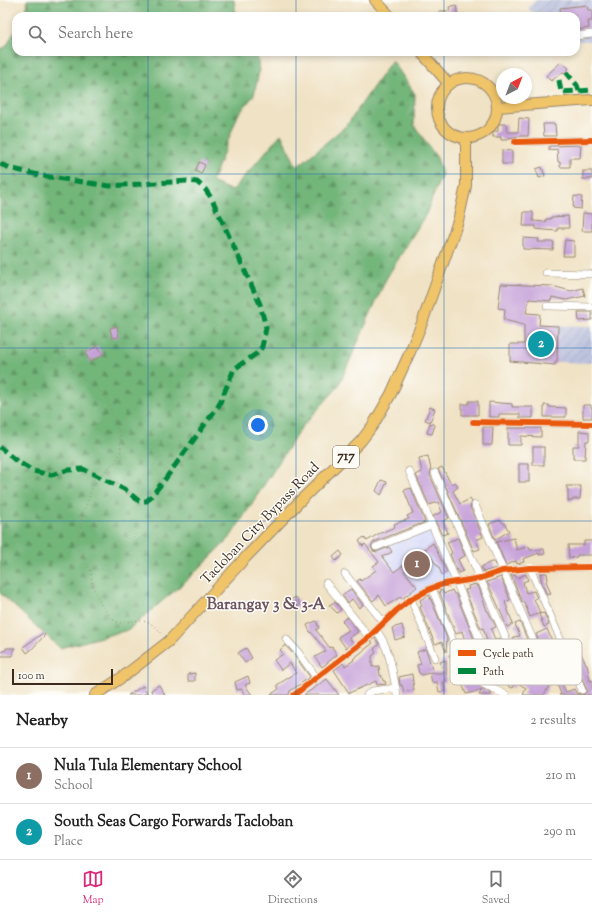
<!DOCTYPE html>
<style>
:root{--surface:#fff;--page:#f6f6f6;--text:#222;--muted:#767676;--line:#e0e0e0;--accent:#db2777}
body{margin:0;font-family:"Sorts Mill Goudy",serif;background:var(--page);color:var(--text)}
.compass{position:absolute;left:496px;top:68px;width:36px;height:36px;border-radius:50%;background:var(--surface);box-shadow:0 2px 6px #0003;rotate:42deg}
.scale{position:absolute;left:12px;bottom:10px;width:101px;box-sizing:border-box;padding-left:4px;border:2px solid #3b2a1e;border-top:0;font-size:11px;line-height:14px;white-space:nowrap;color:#3b2a1e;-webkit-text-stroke:3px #fdfcf7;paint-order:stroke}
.you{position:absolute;left:258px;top:425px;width:14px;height:14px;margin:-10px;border:3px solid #fff;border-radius:50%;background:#1a73e8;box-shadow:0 0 0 6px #1a73e833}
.badge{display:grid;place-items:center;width:26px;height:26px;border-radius:50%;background:var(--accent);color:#fff;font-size:13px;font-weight:700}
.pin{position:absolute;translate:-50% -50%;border:2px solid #fff;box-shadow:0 1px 4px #0006}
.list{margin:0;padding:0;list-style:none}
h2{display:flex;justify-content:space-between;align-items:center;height:52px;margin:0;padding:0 16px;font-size:17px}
h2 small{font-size:13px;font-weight:400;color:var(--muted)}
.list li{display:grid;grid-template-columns:26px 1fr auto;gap:12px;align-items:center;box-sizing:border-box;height:56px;padding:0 16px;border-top:1px solid var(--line)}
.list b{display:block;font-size:15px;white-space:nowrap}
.list p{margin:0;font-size:13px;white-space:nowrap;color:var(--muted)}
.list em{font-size:13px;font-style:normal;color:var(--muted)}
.icon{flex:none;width:22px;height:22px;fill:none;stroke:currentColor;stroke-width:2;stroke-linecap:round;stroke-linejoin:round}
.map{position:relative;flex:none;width:592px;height:695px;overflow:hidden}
.search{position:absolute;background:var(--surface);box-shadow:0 2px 6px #0003;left:12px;right:12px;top:12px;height:44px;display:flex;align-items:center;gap:10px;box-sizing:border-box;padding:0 14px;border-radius:12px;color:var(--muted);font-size:15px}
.sheet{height:164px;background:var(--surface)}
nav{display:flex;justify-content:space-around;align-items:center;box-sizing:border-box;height:56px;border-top:1px solid var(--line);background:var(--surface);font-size:11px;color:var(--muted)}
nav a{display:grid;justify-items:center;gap:2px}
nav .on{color:var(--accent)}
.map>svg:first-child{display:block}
</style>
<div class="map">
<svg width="592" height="695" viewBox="0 0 592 695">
<defs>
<pattern id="industrial-furrows" width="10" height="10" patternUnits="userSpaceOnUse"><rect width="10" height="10" fill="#bdc3de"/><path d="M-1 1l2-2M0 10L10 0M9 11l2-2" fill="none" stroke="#a3a8be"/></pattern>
<pattern id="forest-firs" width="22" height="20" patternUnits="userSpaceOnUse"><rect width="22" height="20" fill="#73b67a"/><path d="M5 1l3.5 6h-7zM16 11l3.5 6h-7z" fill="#609463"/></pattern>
</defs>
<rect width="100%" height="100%" fill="#fdfcf7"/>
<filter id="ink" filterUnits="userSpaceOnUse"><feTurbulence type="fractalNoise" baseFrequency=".025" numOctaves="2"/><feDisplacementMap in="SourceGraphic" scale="8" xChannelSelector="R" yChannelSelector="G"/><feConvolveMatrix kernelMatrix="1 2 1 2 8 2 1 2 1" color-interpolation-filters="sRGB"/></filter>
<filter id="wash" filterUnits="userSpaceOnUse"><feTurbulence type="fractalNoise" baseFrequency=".012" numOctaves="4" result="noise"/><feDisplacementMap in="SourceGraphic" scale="16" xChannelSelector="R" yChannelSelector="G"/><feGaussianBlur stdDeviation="0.9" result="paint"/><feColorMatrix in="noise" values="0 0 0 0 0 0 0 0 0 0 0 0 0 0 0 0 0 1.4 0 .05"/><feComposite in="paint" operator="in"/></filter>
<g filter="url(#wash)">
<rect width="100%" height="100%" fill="#f0e2c4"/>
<!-- built -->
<path fill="#d4d8f9" d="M431,526L453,579L412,597L377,549Z"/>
<!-- industrial -->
<g fill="url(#industrial-furrows)">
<path d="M536,0H592V41H576V16H536L528,8Z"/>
<path d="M524,325L592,326V363L557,362L555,363V365L523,363Z"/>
</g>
<!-- forest -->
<g fill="url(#forest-firs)" stroke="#57704c">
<path d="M27,0H234L236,16H23L26,10Z"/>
<path d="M16,29V52H257L259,72L254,95L238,115L212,182L232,191L281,134L297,167L347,125L392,60L415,94L414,125L437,158L442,174L426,214L386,279L338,387L301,428L229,539L185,582L128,630L60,648L0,593V49L6,47Z"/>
</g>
<g id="blocks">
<!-- building -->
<g fill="#c6a1d9">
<path d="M456,5L458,16H439V11H450L449,7Z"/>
<path d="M587,5L588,10H592V21H588L589,28L576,30V16H561L560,8Z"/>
<path d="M561,62L569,68L565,73L563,72L551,81L546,76Z"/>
<path d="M519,118L529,119L528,136H520L508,138V140H501V137H493V131H498V124H506L507,132H518Z"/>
<path d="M543,124H555L556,136H544Z"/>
<path d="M581,145L580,158H570V167H560V162H558L557,149L549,150V146Z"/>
<path d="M502,150L512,151V164H502Z"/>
<path d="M199,162L205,165L201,174L195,171Z"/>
<path d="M542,167L545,176L539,178L536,169Z"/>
<rect x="583" y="171" width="9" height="8"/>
<path d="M574,196L582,197L581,209L573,208Z"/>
<path d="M524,212H533V221L546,222V219H551V217L568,216L569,228H558V231L545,230L536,229V226H523Z"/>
<path d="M583,213L592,214V231H582Z"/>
<path d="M523,238L539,239L538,242H554L553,250L523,249Z"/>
<path d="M565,240L574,241V256H563Z"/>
<path d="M501,284L552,286L571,291L583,288L585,296L566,300L552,297L551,301L529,299L526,313L540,314L539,325L558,326L557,362L555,363V365L510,361V344H524V325L504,320L505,309L498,308Z"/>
<path d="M578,312H592V320L579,321Z"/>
<path d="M117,326L119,337L112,338L110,328Z"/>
<path d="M98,346L103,355L90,362L85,353Z"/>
<path d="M469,401H478V415H462V404H469Z"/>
<path d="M489,402L512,404V407H533V418H520V414H499V417H489Z"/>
<path d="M544,405H549V407L566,408V417H544Z"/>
<path d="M583,405H591V408H592V418H583Z"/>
<path d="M430,407L435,409L430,422L425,420Z"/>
<path d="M430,423L435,425L432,434L427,433Z"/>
<path d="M483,427H493L492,445H483Z"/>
<path d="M508,428H541V437L521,436V445H508Z"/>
<path d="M579,431L589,432V441H586L585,459H573V446H579Z"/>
<rect x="533" y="447" width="11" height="18"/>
<path d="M428,456L431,470L430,475L449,518L443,521L448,533L442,535L433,516L442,512L438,502L429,505L416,475L422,472L419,458Z"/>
<rect x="519" y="464" width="10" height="18"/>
<path d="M442,467L451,484L455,482L458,487L453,491L460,504L470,499L472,502L470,507L483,537L476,540L480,549L474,551L438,469Z"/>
<path d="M381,480L387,482L381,495L376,491Z"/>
<path d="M566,486H581L580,499H573V501H568V490Z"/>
<path d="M411,488L425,522L374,542L371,546L372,549L373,551L377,552L389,547L392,552L382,557L394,572L433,543L447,572L442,575L439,568L428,553L404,571L417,587L402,599L400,597L386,606L379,595L373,601L357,581L360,579L361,581L376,570L373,566L379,562L365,544L363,546L359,541L364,537L367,541L378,534L395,527L394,524L409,519L407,516L413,513L404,490Z"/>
<path d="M500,520L503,523H504L509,531L495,540L489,524Z"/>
<path d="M458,538L465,556L458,559L463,571L458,573L450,554L452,553L447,542Z"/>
<path d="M514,538L517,550L529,546L530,550L544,549L545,554L539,555V553L523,559L524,562L517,564L516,561L506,565L496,542Z"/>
<path d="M584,541H592V555H577V557L569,558L568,545H584Z"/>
<path d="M340,551L343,555L336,561L333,557Z"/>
<path d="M491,562H494L496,568L483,572L481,567Z"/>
<path d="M540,573H547L548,580L546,581L551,594L547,595L542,584Z"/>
<path d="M526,574L528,580L523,582L526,593L534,591L537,598L534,599L540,613L530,617L524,602H522L511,575H515L517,578Z"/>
<path d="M501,577L510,600L505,602L513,624L507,627L497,603L487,582Z"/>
<path d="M476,584V586L478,585L487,611H488L496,627L491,629L495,640L500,638L502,643L497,645L500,653L492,656L485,640H487L483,628L481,629L465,590L469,589L468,586Z"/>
<path d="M351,589L363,605L359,608L352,599L348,603L342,595Z"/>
<path d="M442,590L444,594L452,590L454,594H456L482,659L473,663L471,658L453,665L449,655L453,653L457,656L461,654L462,650L464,649L462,643L465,641L462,631L456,634L439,591Z"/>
<path d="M429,595L447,638L446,652L442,642L435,644L420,607L422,606L420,600Z"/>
<path d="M296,597L300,605L292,609L288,601Z"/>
<path d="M335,602L341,609L337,613L329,605Z"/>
<path d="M544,613L549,625L544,627L539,614Z"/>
<path d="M347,617L358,632L349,638L353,643L346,648L338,637L349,630L342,621Z"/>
<path d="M316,621L319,628L316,630L330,648L332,647L337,655L322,667L315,657L326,651L311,632H310L307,625Z"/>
<path d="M520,622L542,676L549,686L544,695H523L526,688L516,682L513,688L508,686L509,685L498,680L496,685L483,679L479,682V686L492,694L491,695H479L482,690L466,694L462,683H459L458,671H474L487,677L492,666L503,671L512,666L519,680L522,681L526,679L527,674L513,637L520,636L515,624Z"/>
<path d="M402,625L405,637L395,640L392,628Z"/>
<path d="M547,629L553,643L556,642L558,647L543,651L536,634Z"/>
<path d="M43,633L45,635L32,649L27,653L23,647Z"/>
<path d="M375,638L379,644L374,649L376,653L372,656V667L379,666L380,676L381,675L383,681H385L386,684L377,685L376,681L349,693L334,670L343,663L345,666L354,660L353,659L373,643L371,641Z"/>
<path d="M285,645L294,655L310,677L290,691L289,695H270L279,689L277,685L296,673L290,663L281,670L274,660L283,654L280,650Z"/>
<path d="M578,647L586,664H587L590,681L592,680V695H559L561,694L549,664L563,658L571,676L567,678L568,680L562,683L566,692L574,689L577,694L578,693L582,695L584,694L587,691L571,650Z"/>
<path d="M6,648H15L13,650V656H0V652L6,650Z"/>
<path d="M246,648L252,658L245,663L238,653Z"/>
<path d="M426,649L433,672L422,675L419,673L417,665L421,664L417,652Z"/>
<path d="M446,660V682H443L445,691L439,692L437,682L432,683L430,673H444L440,662Z"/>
<path d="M195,673V681H188V674Z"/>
<path d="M412,674L414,690L404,692L402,685H400L399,677Z"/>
<path d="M248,676L250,683L245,685L252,695H245L241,689L237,690L235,682Z"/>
<path d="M327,679L339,695H304L314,688Z"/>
<path d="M159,685L165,695H153L151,690Z"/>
<path d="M143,686L147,693L142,695H128Z"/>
</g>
</g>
</g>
<g filter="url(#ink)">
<use href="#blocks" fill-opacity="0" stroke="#968671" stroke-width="1"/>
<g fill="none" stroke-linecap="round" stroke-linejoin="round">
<defs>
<g id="minor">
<path d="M576,36L592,34"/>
<path d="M515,142L592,140"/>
<path d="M546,273L592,274"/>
<path d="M547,306L592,307"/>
<path d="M473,422L592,424"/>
<path d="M409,471L456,581L488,660"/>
<path d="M435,473L522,676"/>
<path d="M475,505L551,682"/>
<path d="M376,547L431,525"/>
<path d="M530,568L582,690"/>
<path d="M345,574L384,623"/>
<path d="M326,583L369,637"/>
<path d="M432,588L457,651"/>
<path d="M411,599L435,658"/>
<path d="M376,630C390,647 393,674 397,695"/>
<path d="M286,639L298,652L316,677"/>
<path d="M483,684L506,695"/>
<path d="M294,695L369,637L397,610L411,599L432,588L444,584L481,578L502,571L530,568L592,567"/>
<path d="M367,695L372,691L396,688"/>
</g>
<g id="highway">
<path d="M375,0L390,16"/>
<path d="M421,52L449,84"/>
<circle cx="467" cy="108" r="30"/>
<path d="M497,107L592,100"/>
<path d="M95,695L124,676L169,641L246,557L301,500L361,441L373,425L391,394L410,352L422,323L458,221L466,186V138"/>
</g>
</defs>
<!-- minor casing -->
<use href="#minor" stroke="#968671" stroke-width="8"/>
<!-- highway casing -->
<use href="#highway" stroke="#968671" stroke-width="12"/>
<!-- path -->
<path stroke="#968671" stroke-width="1" stroke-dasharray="1 3" stroke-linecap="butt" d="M61,345L71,369L106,396L120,435L121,451L116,461L107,469L92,487L89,498L83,513L76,548L91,571L92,584L101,605L112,619L119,623C129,622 141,618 151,624C156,626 160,632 163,635"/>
<!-- minor -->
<use href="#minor" stroke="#fff" stroke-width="7"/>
<!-- highway -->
<use href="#highway" stroke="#f0c469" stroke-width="10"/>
<!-- quiet -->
<g stroke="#00873e" stroke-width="5" stroke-dasharray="10 5" stroke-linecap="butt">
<path d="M559,80L561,92L579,91L577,85L566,72"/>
<path d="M579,91L592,90"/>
<path d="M0,164L13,169L43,176L110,186L187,181L197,182L205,189L212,199L260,304L266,328L262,347L256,354L234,369L219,405L163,482L147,501H139L124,489L83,469L68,470L51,475L33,471L15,460L0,447"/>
</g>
<defs>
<g id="cycleway">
<path d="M515,142L592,140"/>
<path d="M473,422L592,424"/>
<path d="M294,695L369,637L397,610L411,599L432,588L444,584L481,578L502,571L530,568L592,567"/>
</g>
</defs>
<!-- cycleway casing -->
<use href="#cycleway" stroke="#fdfcf7" stroke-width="8"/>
<!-- cycleway -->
<use href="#cycleway" stroke="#e8590c" stroke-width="6"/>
</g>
</g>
<!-- grid -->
<path fill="none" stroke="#1f6fb2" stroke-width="1" stroke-opacity="0.55" d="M148,0V16M296,0V16M444,0V16M148,52V695M296,52V695M444,52V695M0,174H592M0,348H592M0,521H592"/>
<g text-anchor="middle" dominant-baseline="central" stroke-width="3" stroke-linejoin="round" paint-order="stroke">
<!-- shield labels -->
<rect fill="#fdfcf7" stroke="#75695f" stroke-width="1" x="333" y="446" width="26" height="22" rx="3"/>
<g font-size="13" font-weight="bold" fill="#3b2a1e">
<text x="346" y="457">717</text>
</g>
<!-- street labels -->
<g font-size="14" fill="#3b2a1e" stroke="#fdfcf7">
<text transform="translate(261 524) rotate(-46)">Tacloban City Bypass Road</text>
</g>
<!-- quarter labels -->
<g font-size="16" font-weight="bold" fill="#6c545f" stroke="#fdfcf7">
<text x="266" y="605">Barangay 3 &amp; 3-A</text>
</g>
</g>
<!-- legend -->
<rect x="450" y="639" width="132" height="46" rx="6" fill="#fdfcf7" stroke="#c3bdb6" stroke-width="1"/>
<rect x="458" y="650" width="18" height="6" fill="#e8590c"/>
<rect x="458" y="668" width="18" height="6" fill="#00873e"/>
<g font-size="11" fill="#3b2a1e">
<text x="483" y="657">Cycle path</text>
<text x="483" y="675">Path</text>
</g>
</svg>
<svg class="compass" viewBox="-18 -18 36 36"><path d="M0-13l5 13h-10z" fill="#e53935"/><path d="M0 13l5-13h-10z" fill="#767676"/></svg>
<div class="scale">100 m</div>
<div class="you"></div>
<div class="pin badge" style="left:417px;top:564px;background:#8d6e63">1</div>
<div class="pin badge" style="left:541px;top:344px;background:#0f9aa8">2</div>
<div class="search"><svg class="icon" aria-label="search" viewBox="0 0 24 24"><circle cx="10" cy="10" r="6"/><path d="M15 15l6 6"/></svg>Search here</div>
</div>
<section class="sheet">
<h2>Nearby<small>2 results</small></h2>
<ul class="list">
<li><span class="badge" style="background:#8d6e63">1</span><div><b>Nula Tula Elementary School</b><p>School</p></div><em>210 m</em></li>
<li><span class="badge" style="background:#0f9aa8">2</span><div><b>South Seas Cargo Forwards Tacloban</b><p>Place</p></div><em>290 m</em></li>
</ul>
</section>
<nav>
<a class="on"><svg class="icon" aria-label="map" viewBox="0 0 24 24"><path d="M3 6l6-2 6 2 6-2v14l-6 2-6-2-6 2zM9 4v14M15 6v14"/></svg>Map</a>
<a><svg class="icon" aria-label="directions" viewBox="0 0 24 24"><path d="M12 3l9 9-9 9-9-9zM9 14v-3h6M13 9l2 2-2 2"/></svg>Directions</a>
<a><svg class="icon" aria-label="saved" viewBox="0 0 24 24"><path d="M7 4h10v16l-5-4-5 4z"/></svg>Saved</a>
</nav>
